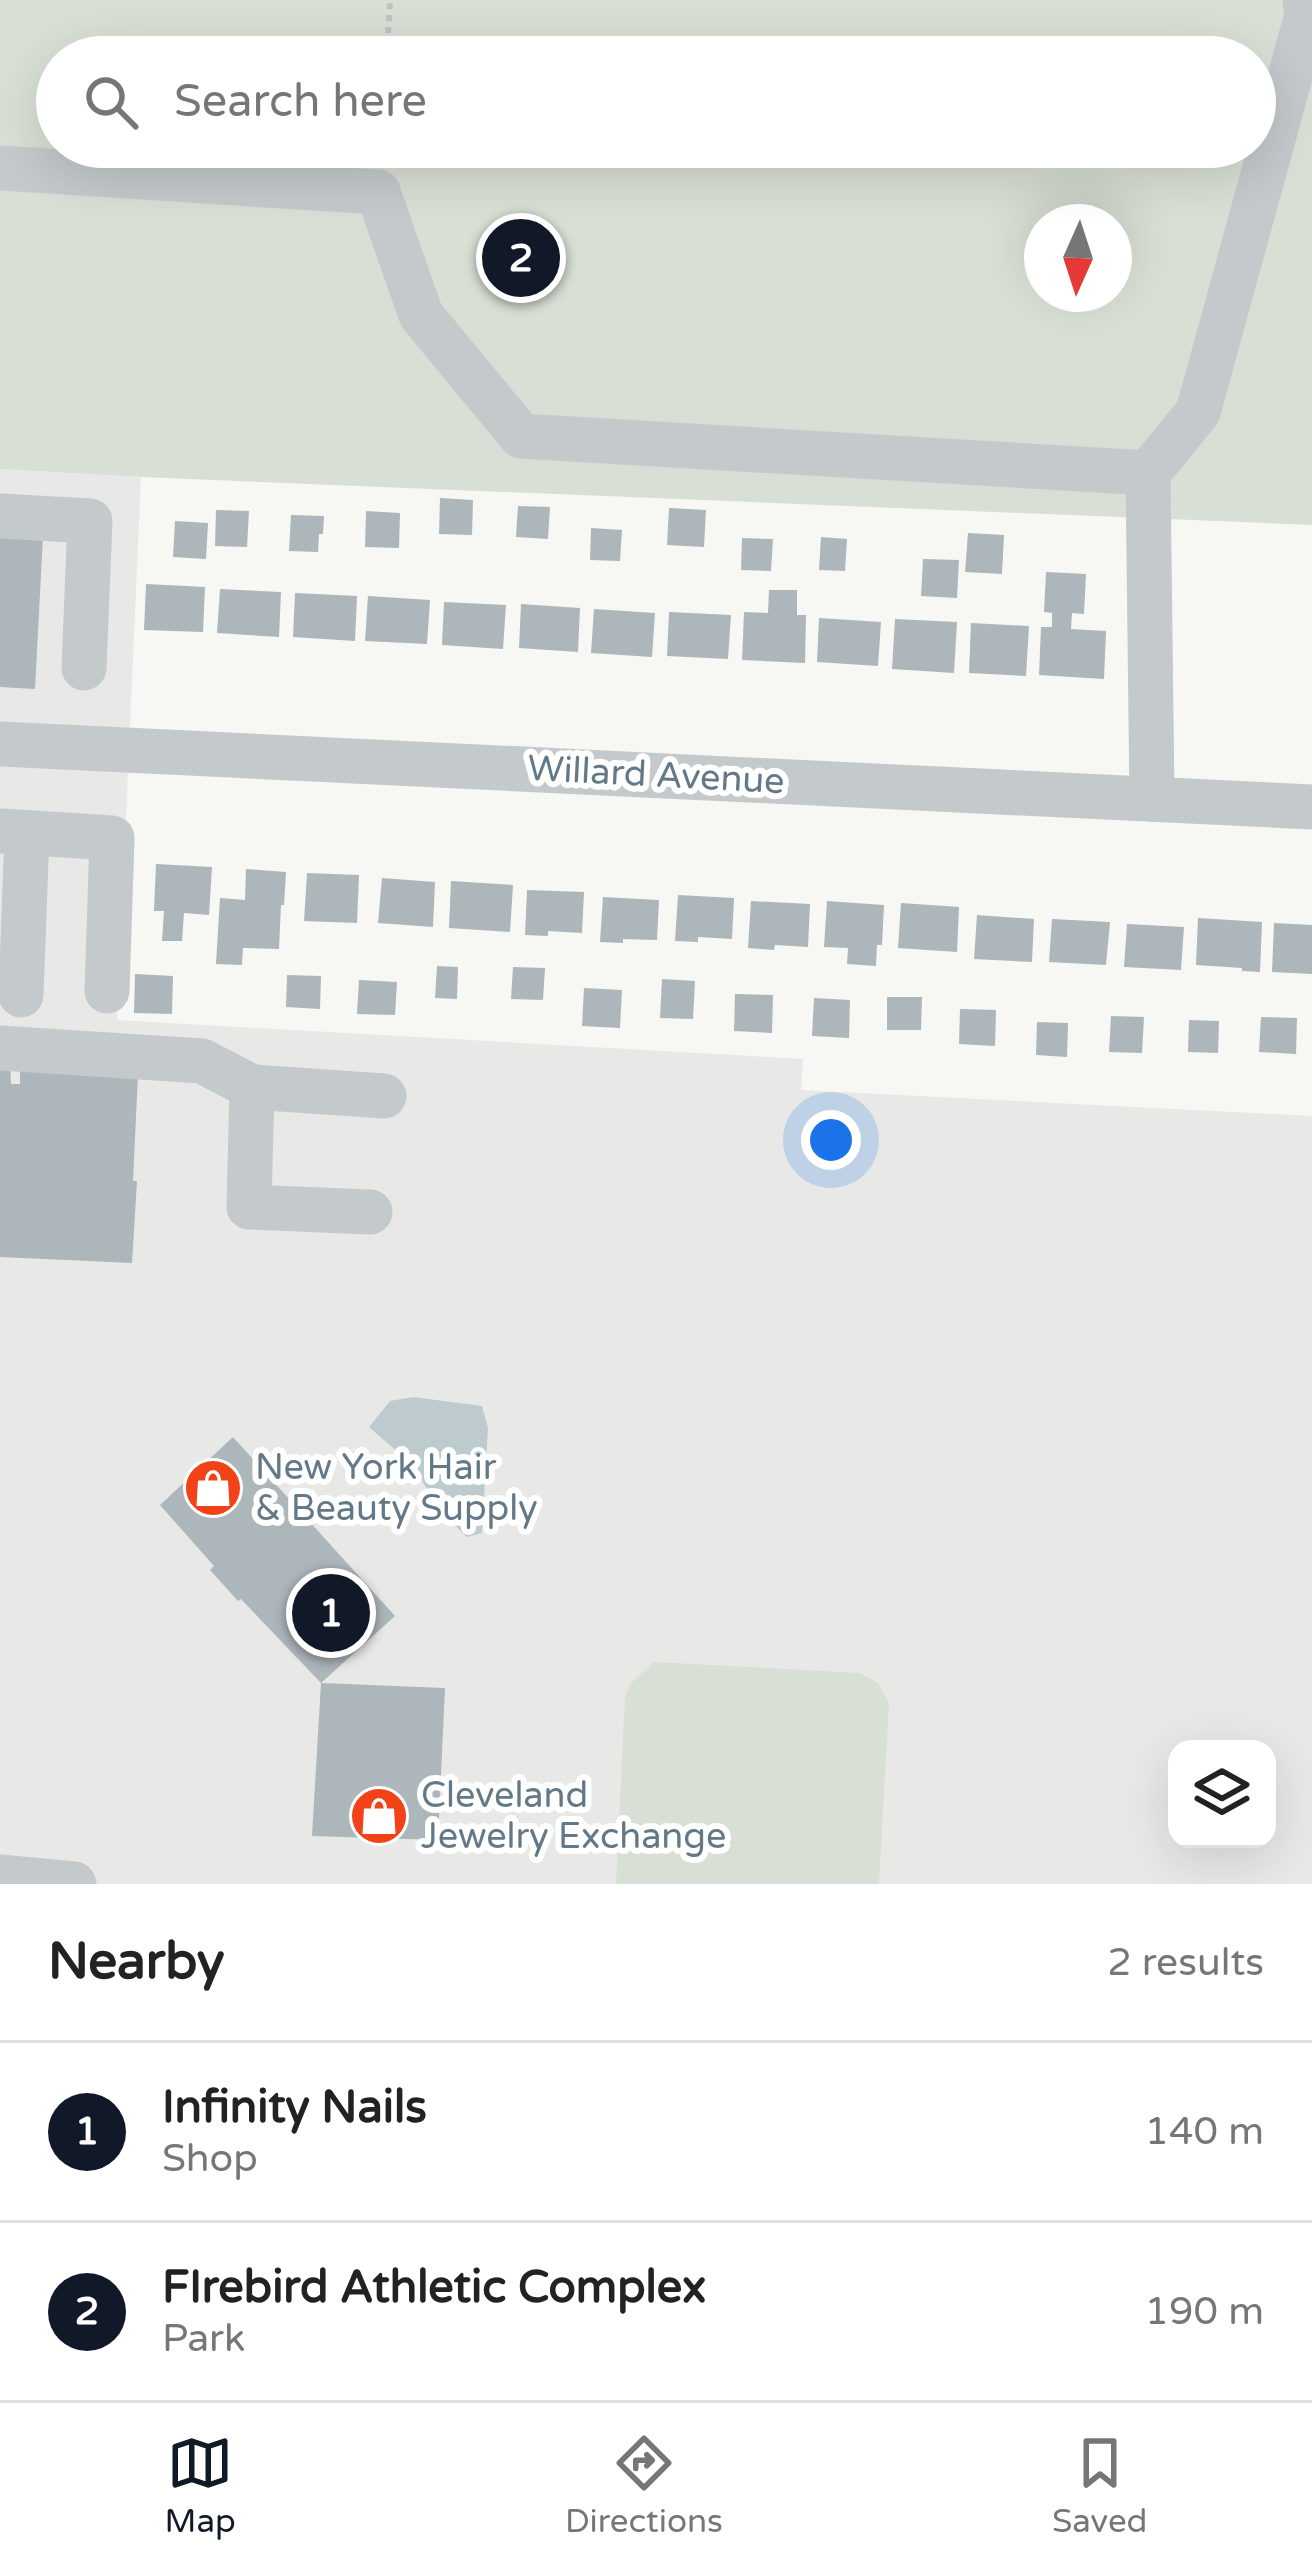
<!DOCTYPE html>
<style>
:root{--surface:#fff;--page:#f2f2f2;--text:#222;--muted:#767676;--line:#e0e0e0;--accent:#111827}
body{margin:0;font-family:"Varela Round",sans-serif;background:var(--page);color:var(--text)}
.controls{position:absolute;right:36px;bottom:36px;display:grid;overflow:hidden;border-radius:24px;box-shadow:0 12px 48px #0002}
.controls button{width:108px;height:108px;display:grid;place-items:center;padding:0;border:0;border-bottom:3px solid var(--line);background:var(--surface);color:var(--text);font:60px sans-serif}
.compass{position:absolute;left:1024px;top:204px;width:108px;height:108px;border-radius:50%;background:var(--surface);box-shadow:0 12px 48px #0002;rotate:183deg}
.you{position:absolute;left:831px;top:1140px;width:42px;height:42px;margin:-30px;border:9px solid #fff;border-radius:50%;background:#1a73e8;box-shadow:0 0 0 18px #1a73e833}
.badge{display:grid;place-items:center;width:78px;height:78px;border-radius:50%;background:var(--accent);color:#fff;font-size:39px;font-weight:700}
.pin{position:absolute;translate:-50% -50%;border:6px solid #fff;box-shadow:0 3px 12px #0006}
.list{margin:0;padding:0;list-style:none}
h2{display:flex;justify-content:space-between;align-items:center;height:156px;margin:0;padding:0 48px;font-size:51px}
h2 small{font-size:39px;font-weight:400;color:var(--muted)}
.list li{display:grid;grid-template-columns:78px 1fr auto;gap:36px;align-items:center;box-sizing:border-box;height:180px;padding:0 48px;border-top:3px solid var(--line)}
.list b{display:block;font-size:45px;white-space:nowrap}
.list p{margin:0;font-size:39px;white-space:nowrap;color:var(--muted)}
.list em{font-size:39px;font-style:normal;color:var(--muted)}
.icon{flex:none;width:66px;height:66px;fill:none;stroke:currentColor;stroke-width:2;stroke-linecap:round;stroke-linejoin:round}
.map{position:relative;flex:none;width:1312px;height:1884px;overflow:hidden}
.search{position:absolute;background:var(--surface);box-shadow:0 12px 48px #0002;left:36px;right:36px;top:36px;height:132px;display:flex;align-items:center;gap:30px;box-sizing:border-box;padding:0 42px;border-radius:66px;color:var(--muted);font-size:45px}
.sheet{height:516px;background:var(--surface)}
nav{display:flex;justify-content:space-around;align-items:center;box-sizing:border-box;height:168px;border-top:3px solid var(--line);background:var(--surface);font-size:33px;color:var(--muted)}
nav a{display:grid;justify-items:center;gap:6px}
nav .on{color:var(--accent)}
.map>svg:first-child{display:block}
</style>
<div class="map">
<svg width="1312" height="1884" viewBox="0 0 1312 1884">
<rect width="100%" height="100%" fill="#f7f7f3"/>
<!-- built -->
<path fill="#e8e9e7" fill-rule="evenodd" d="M0,469L141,477L117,1020L803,1059L801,1090L1312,1116V1884H0ZM1177,1749H1267V1839H1177Z"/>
<!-- green -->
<g fill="#d8dfd4" fill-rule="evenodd">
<path d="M0,0H1312V525L141,477L0,469ZM57,57H1255V147H57ZM1042,222H1114V294H1042Z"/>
<path d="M654,1662L860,1673L878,1683L889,1703L879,1884H616L625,1697L630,1684Z"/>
</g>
<!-- water -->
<path fill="#bdcace" d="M413,1397L482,1406L488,1428L482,1533L467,1537L447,1518L409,1462L369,1427L390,1401Z"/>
<!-- building -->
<g fill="#adb6bb">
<path d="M440,498L473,500L472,535L439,534Z"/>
<path d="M518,506L550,507L548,539L516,537Z"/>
<path d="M669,508L706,510L704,547L667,545Z"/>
<path d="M216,510L249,511L247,547L215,546Z"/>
<path d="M366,511L400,513L399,548L365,547Z"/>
<path d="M291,515L324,516L323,534H319L318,552L289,551Z"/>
<path d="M175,521L208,523L206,559L173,557Z"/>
<path d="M591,528L622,530L620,561L590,560Z"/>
<path d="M968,533L1004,535L1002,574L965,572Z"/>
<path d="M0,534L43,536L35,689L0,687Z"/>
<path d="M821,537L847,539L845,571L819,570Z"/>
<path d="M742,538L773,539L771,571L741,570Z"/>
<path d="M923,559L959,560L957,598L921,596Z"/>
<path d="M1046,572L1086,574L1084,614L1072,613L1071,629L1106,631L1104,679L1039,675L1041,627H1052V613L1044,612Z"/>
<path d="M146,584L205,587L203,632L144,630Z"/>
<path d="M220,589L281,592L279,637L217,633Z"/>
<path d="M769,590H797V615H806L805,663L742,660L744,612L768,613Z"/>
<path d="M295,593L357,596L355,641L293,637Z"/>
<path d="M368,596L430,600L427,644L365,641Z"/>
<path d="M444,602L506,605L503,649L442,645Z"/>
<path d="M521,604L580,608L578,652L519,648Z"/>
<path d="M594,609L655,613L652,657L591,653Z"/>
<path d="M669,612L731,615L728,659L667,656Z"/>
<path d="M819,618L881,622L878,666L817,662Z"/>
<path d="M895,619L957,622L954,673L892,669Z"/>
<path d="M971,623L1029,626L1026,676L969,673Z"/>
<path d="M156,864L212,867L209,915L184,913L182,941H162L164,911H154Z"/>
<path d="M246,869L286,872L284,905H281L279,949L243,948L242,965L216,964L220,898L245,900Z"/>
<path d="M307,873L359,875L357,923L304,921Z"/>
<path d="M382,878L435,882L433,927L378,923Z"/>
<path d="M451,881L513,885L510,932L449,928Z"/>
<path d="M527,890L584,892L582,933L548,931V936L525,935Z"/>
<path d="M678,895L734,898L732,939L698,937V942L675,941Z"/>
<path d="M603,897L659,900L657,940L623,939V943L600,942Z"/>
<path d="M751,901L810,904L808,947L775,945L774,950L748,948Z"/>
<path d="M827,901L884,905L882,945H877L876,966L847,964L848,948L824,947Z"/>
<path d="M901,903L959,907L957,952L898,948Z"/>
<path d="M977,915L1034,919L1032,962L974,959Z"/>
<path d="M1198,918L1262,922L1260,972L1242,971V968L1196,965Z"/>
<path d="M1052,919L1110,922L1106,965L1049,962Z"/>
<path d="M1274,923L1312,925V974L1272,972Z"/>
<path d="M1127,924L1184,927L1181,970L1124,967Z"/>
<path d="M437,966L458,967L457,999L435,998Z"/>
<path d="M513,967L545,968L543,1000L511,999Z"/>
<path d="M135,974L173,976L172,1014L134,1013Z"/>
<path d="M287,975L321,976L320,1009L286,1007Z"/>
<path d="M662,979L695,981L693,1019L660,1018Z"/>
<path d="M359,980L397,982L395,1015L357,1014Z"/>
<path d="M584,988L622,990L620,1028L582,1026Z"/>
<path d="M735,994L773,995L772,1033L734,1031Z"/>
<path d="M887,997H922L921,1030H887Z"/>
<path d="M814,998L850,1000L849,1038L812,1036Z"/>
<path d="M960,1009L996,1010L995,1046L959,1044Z"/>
<path d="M1111,1016L1144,1017L1142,1053L1109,1052Z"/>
<path d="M1261,1017L1297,1018L1296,1054L1259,1052Z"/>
<path d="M1189,1020L1219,1021L1218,1053L1188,1052Z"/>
<path d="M1037,1022L1068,1023L1067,1057L1036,1055Z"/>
<path d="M0,1063H10L11,1084H20V1070L138,1075L133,1181H137L132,1263L0,1257Z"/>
<path d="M233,1437L395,1616L321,1683L241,1599L238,1601L210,1570L214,1566L160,1505Z"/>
<path d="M321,1683L445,1688L438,1840L312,1836Z"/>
</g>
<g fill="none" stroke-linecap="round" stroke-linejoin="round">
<!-- path -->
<path stroke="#bfc2c4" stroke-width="6" stroke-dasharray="6 6" stroke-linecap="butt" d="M387,57L390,0"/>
<!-- minor -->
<g stroke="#c4c9cc" stroke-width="45">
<path d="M0,168L378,192L421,315L521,436L1148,473L1198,412L1307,15L1305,0"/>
<path d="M1148,473L1152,799"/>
<path d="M0,516L90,521L84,668"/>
<path d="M0,744L1312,807"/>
<path d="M0,831L112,838L107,991"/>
<path d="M21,995L27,833"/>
<path d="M0,1048L202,1061L252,1087L249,1207L370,1212"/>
<path d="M252,1087L384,1096"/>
<path d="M0,1877L74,1884"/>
</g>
</g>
<!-- icons -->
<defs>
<symbol id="shop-disc" viewBox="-11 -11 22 22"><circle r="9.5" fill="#f34118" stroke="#fff"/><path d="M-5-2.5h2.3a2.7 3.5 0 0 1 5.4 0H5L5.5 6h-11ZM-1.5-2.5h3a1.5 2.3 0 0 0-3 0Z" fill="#fff"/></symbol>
</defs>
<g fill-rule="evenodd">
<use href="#shop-disc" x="180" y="1455" width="66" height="66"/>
<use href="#shop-disc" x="346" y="1783" width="66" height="66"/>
</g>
<g text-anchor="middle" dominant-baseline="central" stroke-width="12" stroke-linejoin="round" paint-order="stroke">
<!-- street labels -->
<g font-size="36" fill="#637987" stroke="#fff">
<text transform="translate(656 775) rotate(3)">Willard Avenue</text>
</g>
<!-- poi labels -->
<g font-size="36" fill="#637987" stroke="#fff" text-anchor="start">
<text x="255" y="1467">New York Hair<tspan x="255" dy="41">&amp; Beauty Supply</tspan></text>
<text x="421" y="1795">Cleveland<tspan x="421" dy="41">Jewelry Exchange</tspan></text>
</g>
</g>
</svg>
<div class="controls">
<button><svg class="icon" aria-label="layers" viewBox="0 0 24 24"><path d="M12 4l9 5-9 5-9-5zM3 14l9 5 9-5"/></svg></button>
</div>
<svg class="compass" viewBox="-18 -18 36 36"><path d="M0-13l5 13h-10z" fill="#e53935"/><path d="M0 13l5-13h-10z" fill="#767676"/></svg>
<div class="you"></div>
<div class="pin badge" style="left:331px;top:1613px">1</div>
<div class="pin badge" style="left:521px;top:258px">2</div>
<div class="search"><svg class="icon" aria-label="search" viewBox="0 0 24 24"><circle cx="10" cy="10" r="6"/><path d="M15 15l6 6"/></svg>Search here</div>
</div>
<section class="sheet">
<h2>Nearby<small>2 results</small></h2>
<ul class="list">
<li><span class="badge">1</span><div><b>Infinity Nails</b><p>Shop</p></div><em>140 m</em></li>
<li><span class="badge">2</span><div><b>FIrebird Athletic Complex</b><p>Park</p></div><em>190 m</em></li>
</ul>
</section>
<nav>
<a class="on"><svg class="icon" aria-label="map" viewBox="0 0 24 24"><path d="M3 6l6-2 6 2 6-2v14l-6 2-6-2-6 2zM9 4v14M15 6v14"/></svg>Map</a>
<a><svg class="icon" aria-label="directions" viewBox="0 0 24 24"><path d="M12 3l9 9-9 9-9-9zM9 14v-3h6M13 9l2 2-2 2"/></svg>Directions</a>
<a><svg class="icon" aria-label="saved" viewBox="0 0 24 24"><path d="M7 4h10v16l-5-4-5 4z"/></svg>Saved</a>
</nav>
